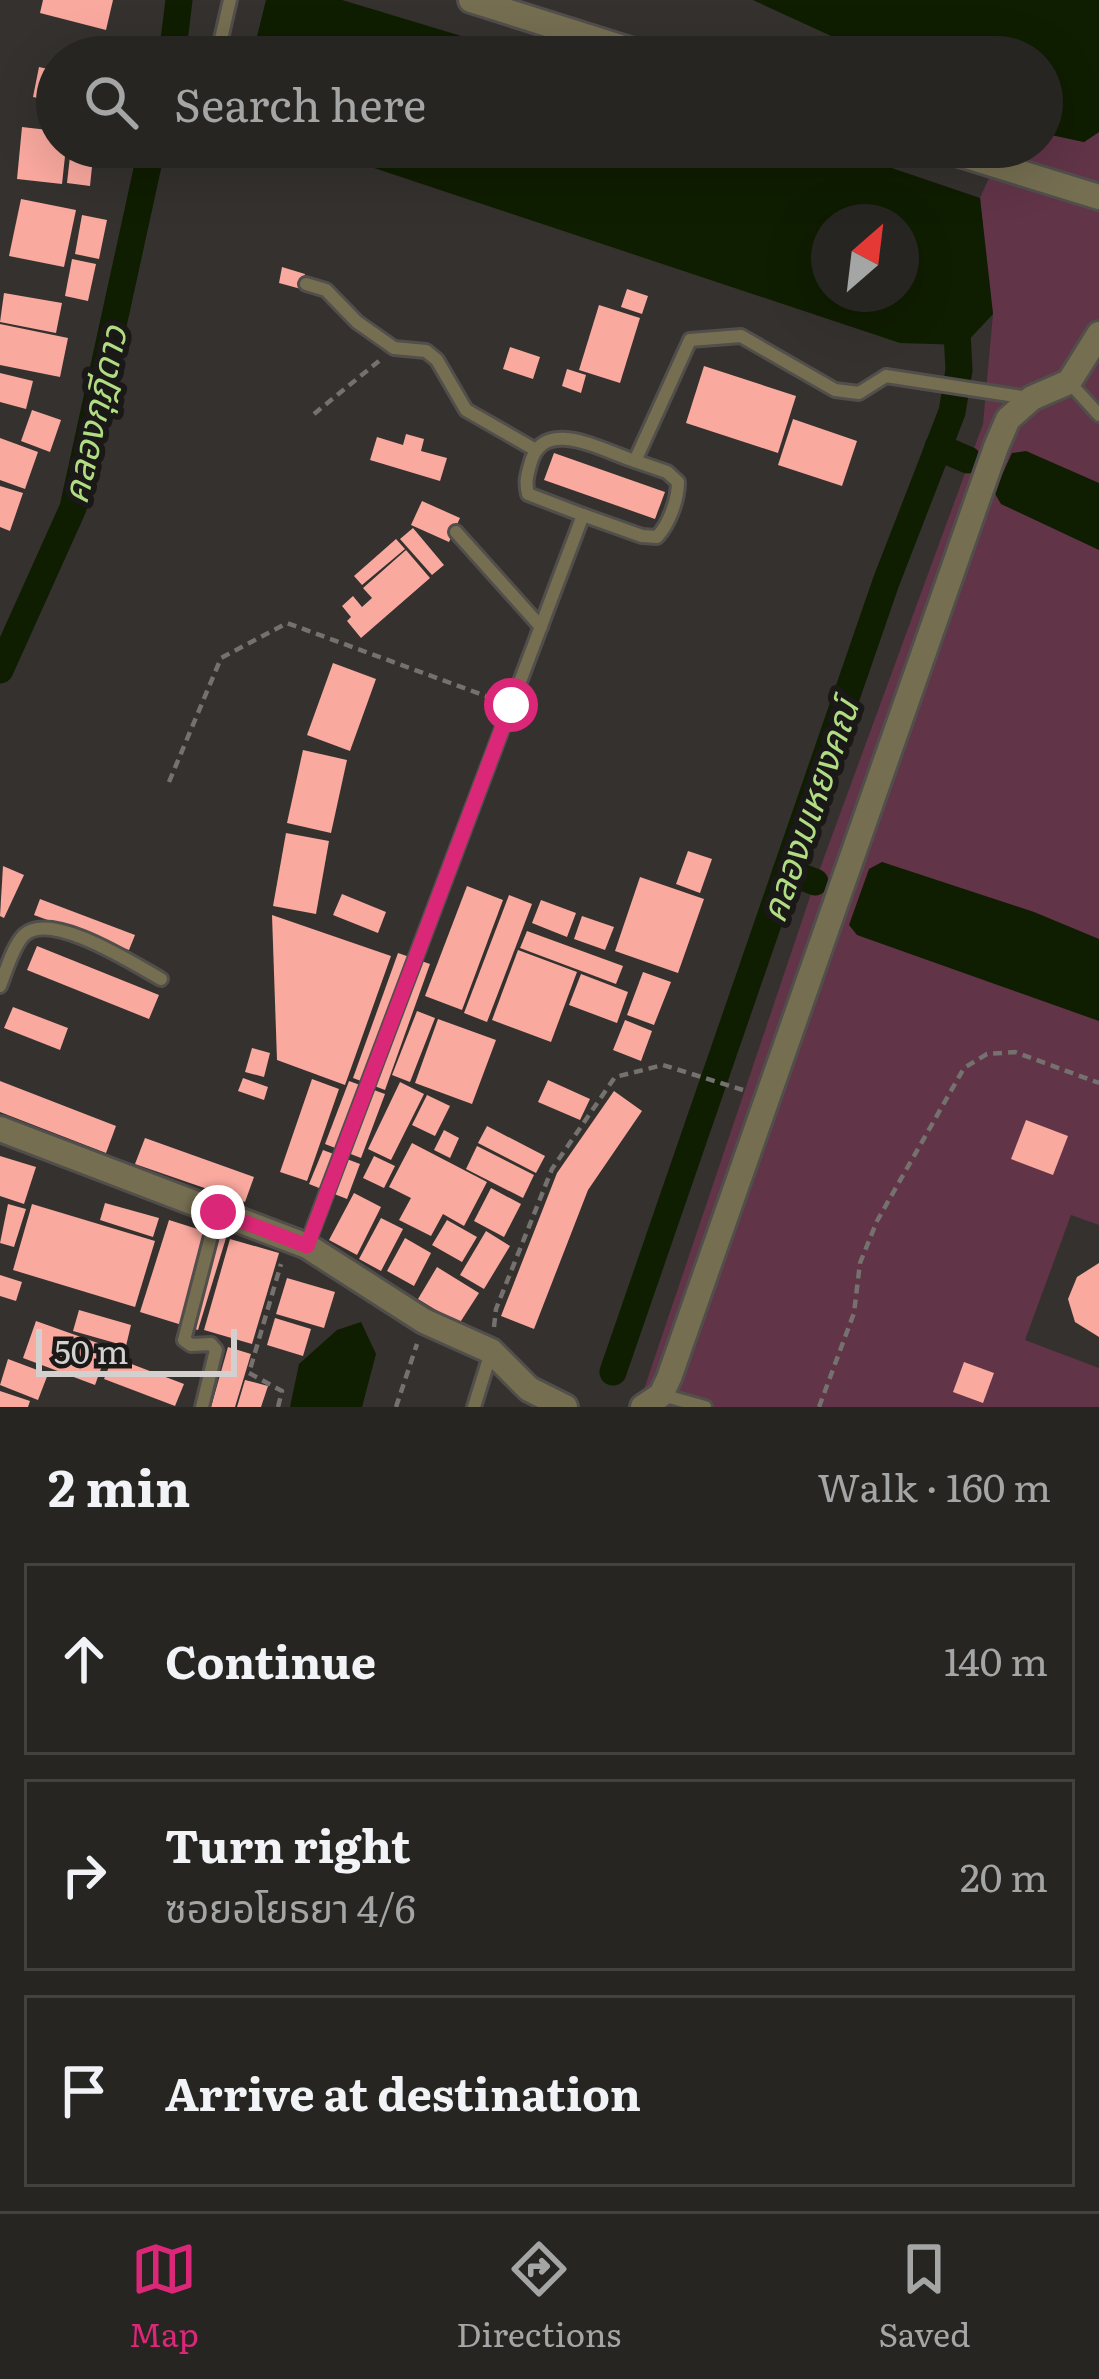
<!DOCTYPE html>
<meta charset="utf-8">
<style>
:root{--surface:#272522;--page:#33312f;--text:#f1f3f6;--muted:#a4a5a5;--line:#434240;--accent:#db2777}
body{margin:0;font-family:Literata,"Noto Sans Thai",serif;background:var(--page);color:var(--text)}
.compass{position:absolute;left:811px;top:204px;width:108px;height:108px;border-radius:50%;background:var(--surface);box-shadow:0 12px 48px #0002;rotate:28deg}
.scale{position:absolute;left:36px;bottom:30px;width:201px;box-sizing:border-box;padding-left:12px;border:6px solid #d3d1cf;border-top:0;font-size:33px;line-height:42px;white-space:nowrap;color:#d3d1cf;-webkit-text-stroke:9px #1b1918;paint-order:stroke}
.stop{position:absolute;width:36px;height:36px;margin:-27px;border:9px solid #db2777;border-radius:50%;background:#fff}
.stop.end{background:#db2777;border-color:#fff;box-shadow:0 3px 12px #0008}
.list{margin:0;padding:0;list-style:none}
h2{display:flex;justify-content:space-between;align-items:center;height:156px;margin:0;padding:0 48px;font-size:51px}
h2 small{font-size:39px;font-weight:400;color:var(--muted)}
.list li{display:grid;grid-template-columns:78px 1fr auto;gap:36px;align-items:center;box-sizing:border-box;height:192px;margin:0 24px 24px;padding:0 24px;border:3px solid var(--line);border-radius:0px}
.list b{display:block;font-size:45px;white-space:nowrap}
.list p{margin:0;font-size:39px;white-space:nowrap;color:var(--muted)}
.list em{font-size:39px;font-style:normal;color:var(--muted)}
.icon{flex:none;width:66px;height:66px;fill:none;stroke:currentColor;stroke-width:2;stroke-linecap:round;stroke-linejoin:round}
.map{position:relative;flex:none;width:1099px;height:1407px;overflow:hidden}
.search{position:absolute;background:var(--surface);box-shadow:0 12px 48px #0002;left:36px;right:36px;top:36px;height:132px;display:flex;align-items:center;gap:30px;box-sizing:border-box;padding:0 42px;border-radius:66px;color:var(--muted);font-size:45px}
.sheet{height:804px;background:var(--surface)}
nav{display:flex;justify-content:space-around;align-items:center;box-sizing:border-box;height:168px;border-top:3px solid var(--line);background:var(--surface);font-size:33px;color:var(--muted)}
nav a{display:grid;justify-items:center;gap:6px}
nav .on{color:var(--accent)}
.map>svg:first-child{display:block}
</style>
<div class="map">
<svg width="1099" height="1407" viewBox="0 0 1099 1407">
<rect width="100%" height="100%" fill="#34312e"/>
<!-- green -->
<path fill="#613447" d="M1099,132V1225L1071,1215L1025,1340L1099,1368V1407H638L815,882L983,424L993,314L980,198L1003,147H1042V133L1084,142Z"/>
<!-- water -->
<g fill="#0f1d00" fill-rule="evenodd">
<path d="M266,0H342L531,57H252Z"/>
<path d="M753,0H1099V132L1084,142L1042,133V57H877Z"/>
<path d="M311,147H830L980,198L993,314L964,345L900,343ZM829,222H901V294H829Z"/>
<path d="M1026,451L1099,483V550L1001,504L994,492L1012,453Z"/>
<path d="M882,862L1034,912L1099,939V1021L857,935L849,925L869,869Z"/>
<path d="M361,1322L376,1354L362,1407H290L299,1364L337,1330Z"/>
</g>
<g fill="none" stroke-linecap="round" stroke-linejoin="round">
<!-- canal -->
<g stroke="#0f1d00" stroke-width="27">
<path d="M172,57L179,0"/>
<path d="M938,447L968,460"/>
<path d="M0,670L73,508L152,147"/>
<path d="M786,871L815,882"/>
<path d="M613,1372L886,582L952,412L959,370L956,313"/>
</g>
</g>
<!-- building -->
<g fill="#faa99f">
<path d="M43,0H113L106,30L40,13Z"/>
<path d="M39,67L57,71V102L33,97Z"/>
<path d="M22,127L57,131V147H66L62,184L17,179Z"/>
<path d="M71,147H94L90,186L67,183Z"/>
<path d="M181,147H225L224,156Z"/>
<path d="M229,147H246L244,157L228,155Z"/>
<path d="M21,199L76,210L64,267L9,256Z"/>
<path d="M82,215L107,220L99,259L75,254Z"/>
<path d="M72,259L96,264L88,301L65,296Z"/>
<path d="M282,267L305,274L301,289L279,283Z"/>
<path d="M627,289L648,296L642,314L621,307Z"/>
<path d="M4,293L62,303L56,333L0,322Z"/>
<path d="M599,305L640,318L620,383L579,370Z"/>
<path d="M0,324L68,338L60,377L0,365Z"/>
<path d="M510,347L540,357L533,379L503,369Z"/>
<path d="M704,366L796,396L778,453L686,423Z"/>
<path d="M567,369L586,375L581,393L562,386Z"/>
<path d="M0,373L33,381L26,409L0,402Z"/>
<path d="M32,410L61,420L50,452L21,441Z"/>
<path d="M793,419L857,441L842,486L778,465Z"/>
<path d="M406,434L424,439L421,451L447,458L440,481L370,460L377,437L403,445Z"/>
<path d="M0,438L38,452L25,489L0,480Z"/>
<path d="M554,453L665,492L655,519L544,480Z"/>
<path d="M0,486L23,493L10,531L0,527Z"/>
<path d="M422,501L460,518L449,542L411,525Z"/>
<path d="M413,528L444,565L432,575L400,539Z"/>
<path d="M396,539L405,549L362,585L354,576Z"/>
<path d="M406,550L430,578L361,638L347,621L351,617L342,606L353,596L362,607L372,598L363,588Z"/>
<path d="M333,663L376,679L350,751L307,735Z"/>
<path d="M303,750L347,760L331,833L287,823Z"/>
<path d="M286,833L329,841L316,914L273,906Z"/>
<path d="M688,851L712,859L700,893L676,884Z"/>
<path d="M3,866L24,875L4,918L0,916Z"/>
<path d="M640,877L704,899L678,973L615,951Z"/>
<path d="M467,886L503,900L462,1010L425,996Z"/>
<path d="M342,894L386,912L378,933L333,915Z"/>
<path d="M509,895L532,904L487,1022L464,1013Z"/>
<path d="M40,899L135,935L129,950L34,915Z"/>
<path d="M541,900L576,913L567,937L532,923Z"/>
<path d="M272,915L391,956L345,1085L277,1060Z"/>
<path d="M582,916L614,927L605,950L574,939Z"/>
<path d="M527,931L623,966L616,984L520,948Z"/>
<path d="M37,946L159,995L149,1019L27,970Z"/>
<path d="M518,950L577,972L551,1042L492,1020Z"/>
<path d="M398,953L430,964L385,1090L353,1078Z"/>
<path d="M643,972L671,982L654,1025L627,1015Z"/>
<path d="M581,974L628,992L617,1023L569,1005Z"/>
<path d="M13,1007L68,1028L60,1050L4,1028Z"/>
<path d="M417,1011L435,1018L410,1082L392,1075Z"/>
<path d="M438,1019L496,1040L472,1104L415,1083Z"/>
<path d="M625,1020L652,1031L641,1061L613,1050Z"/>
<path d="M252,1048L270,1053L264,1077L245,1072Z"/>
<path d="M243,1078L268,1087L264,1100L238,1091Z"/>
<path d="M312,1079L339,1089L307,1181L280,1172Z"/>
<path d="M548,1080L590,1099L580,1120L538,1102Z"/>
<path d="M0,1081L116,1126L106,1153L0,1112Z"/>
<path d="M349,1081L385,1094L361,1158L325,1144Z"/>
<path d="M400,1082L424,1094L391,1160L368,1149Z"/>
<path d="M614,1091L642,1111L588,1190L534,1329L501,1316L557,1173Z"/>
<path d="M427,1095L450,1106L435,1136L412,1125Z"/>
<path d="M1026,1120L1068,1136L1053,1175L1011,1159Z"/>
<path d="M487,1126L545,1156L536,1173L478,1143Z"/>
<path d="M444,1130L459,1138L450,1158L434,1150Z"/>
<path d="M145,1138L254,1177L245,1202L135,1164Z"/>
<path d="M412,1143L487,1182L464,1226L443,1214L431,1236L399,1220L411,1198L389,1187Z"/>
<path d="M477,1146L534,1175L523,1198L466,1169Z"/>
<path d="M323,1150L360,1164L347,1199L309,1184Z"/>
<path d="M0,1156L36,1167L24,1204L0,1196Z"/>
<path d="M374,1156L395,1166L384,1188L363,1178Z"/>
<path d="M491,1188L521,1204L504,1237L474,1221Z"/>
<path d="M354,1193L381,1207L357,1255L329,1240Z"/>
<path d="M105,1203L159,1218L153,1237L100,1220Z"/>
<path d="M8,1204L26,1209L14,1247L0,1243Z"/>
<path d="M32,1204L155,1241L135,1307L13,1270Z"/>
<path d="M381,1218L403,1229L381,1271L359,1259Z"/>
<path d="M169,1220L226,1238L198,1330L140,1312Z"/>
<path d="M447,1220L477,1237L462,1262L432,1245Z"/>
<path d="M486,1231L510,1246L484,1289L460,1275Z"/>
<path d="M405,1238L431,1253L414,1286L387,1271Z"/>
<path d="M230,1239L279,1253L252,1344L204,1330Z"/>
<path d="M1099,1263V1337L1075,1322L1068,1299L1077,1277Z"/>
<path d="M437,1267L479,1293L459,1324L418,1299Z"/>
<path d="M0,1275L22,1282L16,1301L0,1296Z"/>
<path d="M287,1278L335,1292L324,1328L276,1314Z"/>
<path d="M79,1310L131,1325L126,1346L73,1331Z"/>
<path d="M275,1318L311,1329L303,1356L267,1345Z"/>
<path d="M36,1321L109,1347L95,1385L23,1358Z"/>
<path d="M228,1347L251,1354L235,1407H211Z"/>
<path d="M113,1357L184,1384L175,1406L104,1379Z"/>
<path d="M8,1359L48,1374L38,1400L0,1385Z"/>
<path d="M964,1362L994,1373L983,1403L953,1392Z"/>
<path d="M245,1380L268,1386L261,1407H237Z"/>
<path d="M0,1391L30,1401L28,1407H0Z"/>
</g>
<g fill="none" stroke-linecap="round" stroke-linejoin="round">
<defs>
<g id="lane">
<path d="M221,39L230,0"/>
<path d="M306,284L326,290L357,322L394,348L426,351L437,360L466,410L534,449"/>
<path d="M1069,382L1099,415"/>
<path d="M583,515L528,494C525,482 527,476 530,465C542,415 601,450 635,461"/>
<path d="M456,532L541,627"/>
<path d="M0,986C6,971 13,946 24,935C51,910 134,964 161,979"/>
<path d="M307,1245L583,515L642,536L657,537C669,524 678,500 678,482L667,472L635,461L690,340L741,336L835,390L859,393L886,376L1029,398"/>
<path d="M662,1395L705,1407"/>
<path d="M202,1407L216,1350L211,1344L191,1345L184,1340L217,1213"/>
<path d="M474,1407L491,1352"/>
</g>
<g id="street">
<path d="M471,0L652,57"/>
<path d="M937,147L1099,197"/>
<path d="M0,1129L307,1246L424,1321L491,1351L529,1389L565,1407"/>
<path d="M643,1407L661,1395L669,1378L996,447L1008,419L1032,398L1069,382L1099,334"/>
</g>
</defs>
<!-- lane casing -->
<use href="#lane" stroke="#514e4b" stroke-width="18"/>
<!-- street casing -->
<use href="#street" stroke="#514e4b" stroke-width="30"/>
<!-- path -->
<g stroke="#74716f" stroke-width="4.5" stroke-dasharray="9 6" stroke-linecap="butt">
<path d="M314,414L379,361"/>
<path d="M169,782L221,658L287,623L494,699"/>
<path d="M494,1327L496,1309L552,1169L615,1077L663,1065L743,1090"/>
<path d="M278,1407L282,1391L249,1373L281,1264"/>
<path d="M396,1407L417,1344"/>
<path d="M819,1407L854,1313L860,1263L877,1221L964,1068L987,1054L1015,1052L1099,1083"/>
</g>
<!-- lane -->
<use href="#lane" stroke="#756e51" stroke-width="12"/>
<!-- street -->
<use href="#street" stroke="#756e51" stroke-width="24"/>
</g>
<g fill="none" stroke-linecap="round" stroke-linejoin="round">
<!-- route -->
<path stroke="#db2777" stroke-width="15" d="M218,1212L307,1246L511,705"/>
</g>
<g text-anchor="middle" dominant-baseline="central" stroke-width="12" stroke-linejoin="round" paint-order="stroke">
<!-- water labels -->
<g font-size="36" font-style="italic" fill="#b1dd82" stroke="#1b1918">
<text transform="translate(92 414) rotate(-77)">คลองกุฎีดาว</text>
<text transform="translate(807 810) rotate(-71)">คลองมเหยงคณ์</text>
</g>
</g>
</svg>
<svg class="compass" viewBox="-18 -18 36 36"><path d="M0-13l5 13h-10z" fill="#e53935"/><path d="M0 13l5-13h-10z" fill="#a4a5a5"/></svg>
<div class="scale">50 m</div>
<div class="stop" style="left:511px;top:705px"></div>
<div class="stop end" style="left:218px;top:1212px"></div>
<div class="search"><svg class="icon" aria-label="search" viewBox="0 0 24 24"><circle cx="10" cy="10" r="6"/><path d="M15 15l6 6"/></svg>Search here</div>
</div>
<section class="sheet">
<h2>2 min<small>Walk · 160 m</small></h2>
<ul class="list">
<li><svg class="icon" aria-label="ahead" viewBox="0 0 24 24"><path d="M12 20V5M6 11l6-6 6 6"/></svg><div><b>Continue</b></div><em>140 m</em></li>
<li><svg class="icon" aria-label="right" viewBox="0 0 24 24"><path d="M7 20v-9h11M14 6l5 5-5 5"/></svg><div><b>Turn right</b><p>ซอยอโยธยา 4/6</p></div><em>20 m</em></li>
<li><svg class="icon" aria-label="arrive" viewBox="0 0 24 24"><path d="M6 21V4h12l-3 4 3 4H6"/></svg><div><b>Arrive at destination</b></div></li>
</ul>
</section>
<nav>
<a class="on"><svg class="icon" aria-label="map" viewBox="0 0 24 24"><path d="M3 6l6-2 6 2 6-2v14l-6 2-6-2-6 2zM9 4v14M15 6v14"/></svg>Map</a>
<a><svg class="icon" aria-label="directions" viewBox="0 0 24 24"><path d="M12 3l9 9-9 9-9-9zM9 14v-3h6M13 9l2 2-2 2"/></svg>Directions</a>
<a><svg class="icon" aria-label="saved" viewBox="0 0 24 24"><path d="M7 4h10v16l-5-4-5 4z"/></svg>Saved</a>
</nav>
